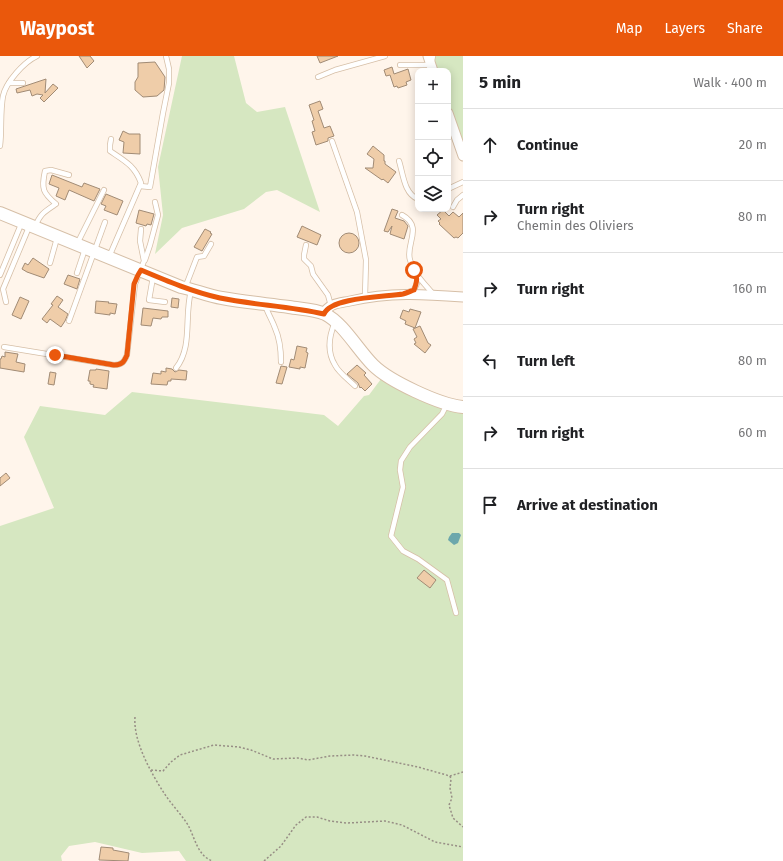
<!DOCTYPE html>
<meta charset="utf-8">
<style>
:root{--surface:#fff;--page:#f2f2f2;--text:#202124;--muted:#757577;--line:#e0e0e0;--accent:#ea580c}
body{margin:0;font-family:"Fira Sans",sans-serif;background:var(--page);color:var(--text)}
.controls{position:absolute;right:12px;top:12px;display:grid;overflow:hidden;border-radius:8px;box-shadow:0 2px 10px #0003}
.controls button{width:36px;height:36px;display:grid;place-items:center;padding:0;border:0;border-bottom:1px solid var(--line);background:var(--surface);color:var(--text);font:20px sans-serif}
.stop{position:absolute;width:12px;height:12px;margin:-9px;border:3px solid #ea580c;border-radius:50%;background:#fff}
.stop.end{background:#ea580c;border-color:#fff;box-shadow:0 1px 4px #0008}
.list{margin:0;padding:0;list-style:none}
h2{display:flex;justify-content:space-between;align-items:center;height:52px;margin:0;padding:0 16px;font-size:17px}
h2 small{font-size:13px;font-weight:400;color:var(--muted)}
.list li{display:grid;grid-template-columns:26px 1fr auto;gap:12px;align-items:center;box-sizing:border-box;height:72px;padding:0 16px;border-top:1px solid var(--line)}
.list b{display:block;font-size:15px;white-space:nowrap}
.list p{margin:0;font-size:13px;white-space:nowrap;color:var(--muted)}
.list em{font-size:13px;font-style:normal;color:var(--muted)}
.icon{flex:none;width:22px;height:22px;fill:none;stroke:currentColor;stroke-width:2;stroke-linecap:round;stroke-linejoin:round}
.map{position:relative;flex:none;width:463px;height:805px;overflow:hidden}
header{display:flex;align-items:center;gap:24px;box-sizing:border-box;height:56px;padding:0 20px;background:var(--accent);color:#fff}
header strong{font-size:19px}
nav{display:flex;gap:22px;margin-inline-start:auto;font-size:14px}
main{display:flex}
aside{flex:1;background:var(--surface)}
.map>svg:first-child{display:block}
</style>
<header>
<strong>Waypost</strong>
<nav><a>Map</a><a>Layers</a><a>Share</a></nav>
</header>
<main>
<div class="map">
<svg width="463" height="805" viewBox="0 0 463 805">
<rect width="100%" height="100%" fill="#fff5eb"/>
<!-- green -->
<g fill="#d6e7c1">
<path d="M182,0H234L246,47L257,56L285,51L320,156L277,134L266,136L244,153L182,172L155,198L163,159L158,111Z"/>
<path d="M432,0H463V89L448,48V15H437Z"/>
<path d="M381,323L440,352L463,354V805H186L179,795L142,797L95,786L69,790L61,800L62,805H0V470L54,452L24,381L40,350L105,359L132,336L324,359L338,370L364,340L369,339Z"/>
</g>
<!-- water -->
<path fill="#6ca7ac" d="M452,477H459L461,479L458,487L454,489L448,484L449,481Z"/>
<!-- building -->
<g fill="#efcda9" stroke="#a18b75">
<path d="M79,0H90L94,5L87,12Z"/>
<path d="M317,0H338L320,7Z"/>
<path d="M155,6L165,21L164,34L157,40L143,41L135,34V26L138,21V7Z"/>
<path d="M392,11L394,18L408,13L411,24L406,26L407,29L398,32L397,30L394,31L390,19L386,20L384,14Z"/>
<path d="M46,23L45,37L53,28L58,32L44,46L40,42L43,39L37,38L32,40L30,34L17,37L16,33Z"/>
<path d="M320,45L323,53L318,55L324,72L330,70L334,80L328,82V85L316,89L312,76L315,75L312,65L314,64L309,49Z"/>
<path d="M123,75L129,78H140V98L123,97L124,86L119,84Z"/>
<path d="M373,90L384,99V105H385V108L396,116L388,127L383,123L382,124L365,112H373L374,103L367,98Z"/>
<path d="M52,119L82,131L84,127L100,133L94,145L69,134L65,144L56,140L59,132L49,128Z"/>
<path d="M106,138L123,145L117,159L104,154L106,150L101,148Z"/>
<path d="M392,153L398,155L395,162L404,165L408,170L404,183L390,178L392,170L388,176L384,175Z"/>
<path d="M139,154L154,158L151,169L147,168L146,170L136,167Z"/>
<path d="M443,154L449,160L453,156L459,161L463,157V177L458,182L456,181L454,182L439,168L440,167L438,165L441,163L437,159Z"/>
<path d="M302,170L321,179L317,189L297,181Z"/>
<path d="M205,173L211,176L210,177L212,178L202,195L194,191Z"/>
<circle cx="349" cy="187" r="10"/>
<path d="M33,202L49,213L44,222L27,216L22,213L25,207L28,209Z"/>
<path d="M68,219L80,223L77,233L64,228Z"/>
<path d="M57,240L63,244L58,251L68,258L65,265L61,271L50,263L47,267L42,263L53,249L51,248Z"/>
<path d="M20,241L29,245L21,263L12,259Z"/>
<path d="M172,242L179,243L178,252L171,251Z"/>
<path d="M96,245L109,246L108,247L117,248L115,258L110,257V259L95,257Z"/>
<path d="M143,252L168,255V261H162L161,263L153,262L151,270L141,269Z"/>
<path d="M410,253L421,256L415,272L405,268L406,265L400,262L403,254L409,256Z"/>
<path d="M420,270L428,287L431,289L425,297L414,288L416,287L414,283L417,281L413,273Z"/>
<path d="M297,290L307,292L306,296L308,297L305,312L300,311V313L289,311L291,303L294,304Z"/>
<path d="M5,296L18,298L16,306L25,308L24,316L0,312V303H1L2,300L5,301Z"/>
<path d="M357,309L366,317L364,319L372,328L365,335L361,331L360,332L358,327L347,318Z"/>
<path d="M281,310L287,311L282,328L276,327Z"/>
<path d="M166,312L172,313L175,316L179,314L187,315L186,324L171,323V325H168L167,329L151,328L153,317L161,318V315L166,316Z"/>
<path d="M96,313L109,315L107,333L93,331L94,329L90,328V325H88L90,314H96Z"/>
<path d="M50,316L56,317L54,329L48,328Z"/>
<path d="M6,417L10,422L0,430V422Z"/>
<path d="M424,514L436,524L430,532L417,522Z"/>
<path d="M101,791L113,792V794L129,797L128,805L99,804Z"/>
</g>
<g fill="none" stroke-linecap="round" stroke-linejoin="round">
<defs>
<g id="lane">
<path d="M400,9H431L433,0"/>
<path d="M318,21L335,14L385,0"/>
<path d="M9,27H23"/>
<path d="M332,85L357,156L366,204L365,241"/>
<path d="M0,90C2,74 0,56 3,40C6,26 24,6 37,0"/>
<path d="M399,105C403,117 404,138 418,143"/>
<path d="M140,130L150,131L163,57L169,27V13L166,0"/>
<path d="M448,133L463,126"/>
<path d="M453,151L457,144L463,139"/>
<path d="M402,159C424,171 405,188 410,204C414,218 424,227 433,238"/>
<path d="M35,171C40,158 44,156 56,148C43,137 41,133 45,115L51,114L69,119"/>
<path d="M77,188L104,134"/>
<path d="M306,189L304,199V203L311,210L313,218L328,239L331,250"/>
<path d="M109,201L141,127C135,110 125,105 110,95V89L111,83"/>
<path d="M145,204L150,189L158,159L155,146"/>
<path d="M50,207L57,182"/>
<path d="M77,217L85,193"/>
<path d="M0,219L22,166"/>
<path d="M153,221L149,244L165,246"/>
<path d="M185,232L197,201L204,200L211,188"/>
<path d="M408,236L414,234L417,227V219"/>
<path d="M6,246L3,233L29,171"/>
<path d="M265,248C267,257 272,263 275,272C280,283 281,294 281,306"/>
<path d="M69,265L105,166"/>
<path d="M335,266C329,280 327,296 335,309C339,317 349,324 355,330"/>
<path d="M4,291L114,309C122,309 124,306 127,299L135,228L144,205L140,185L141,173"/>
<path d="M176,312C193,291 184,260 191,235"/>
<path d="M447,348L442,358L410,391L401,405L400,414L403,431L391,480L403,495L418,503L447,524L456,557"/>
</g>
<g id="street">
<path d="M428,0L433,15"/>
<path d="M448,57L463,100"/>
<path d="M324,258C328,247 341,247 350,245C390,236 423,238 463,241"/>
</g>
<path id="secondary" d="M0,157L181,231C195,234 208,240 222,242C244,246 267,248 289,251C300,253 314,253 325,258C343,267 358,294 373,309C389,325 440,349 463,351"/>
</defs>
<!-- lane casing -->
<use href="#lane" stroke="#d6bfa7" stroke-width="6"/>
<!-- street casing -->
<use href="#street" stroke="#d6bfa7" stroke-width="11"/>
<!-- secondary casing -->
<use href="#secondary" stroke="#d6bfa7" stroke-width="14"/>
<!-- path -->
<g stroke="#978e85" stroke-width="1.5" stroke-dasharray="2 2" stroke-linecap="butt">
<path d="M135,661C133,685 151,717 164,737C171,748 181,758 188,769C195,782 198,801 213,805"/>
<path d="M151,714L163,715L171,706L180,699L214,689L239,691L251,694L273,703L298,702L308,704L330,700L354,699L365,700L418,711L450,720L463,716"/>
<path d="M450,720L451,723L450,732L452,742L449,749L453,762L463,771"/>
<path d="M264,805L281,790L296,769L306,761H317L330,765L347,767L385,765L402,769L435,786L463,791"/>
</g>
<!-- lane -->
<use href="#lane" stroke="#fff" stroke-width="4.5"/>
<!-- street -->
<use href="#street" stroke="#fff" stroke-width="9"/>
<!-- secondary -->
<use href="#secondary" stroke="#fff" stroke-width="12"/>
</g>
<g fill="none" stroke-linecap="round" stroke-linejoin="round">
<!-- route -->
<path stroke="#ea580c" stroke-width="5" d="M55,299L114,309C122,309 124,306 127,299L134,228L138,219L141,214C167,225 193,236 220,242C254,249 289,250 324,258C331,241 386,241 403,238C407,237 411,235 414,234C417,226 418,221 414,214"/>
</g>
</svg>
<div class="controls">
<button>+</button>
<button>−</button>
<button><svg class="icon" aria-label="locate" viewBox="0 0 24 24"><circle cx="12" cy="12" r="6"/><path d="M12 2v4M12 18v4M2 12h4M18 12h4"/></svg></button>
<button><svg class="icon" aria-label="layers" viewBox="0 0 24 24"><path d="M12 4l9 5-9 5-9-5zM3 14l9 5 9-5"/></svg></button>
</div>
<div class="stop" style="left:414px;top:214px"></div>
<div class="stop end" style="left:55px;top:299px"></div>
</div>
<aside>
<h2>5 min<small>Walk · 400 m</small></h2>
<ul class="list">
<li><svg class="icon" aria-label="ahead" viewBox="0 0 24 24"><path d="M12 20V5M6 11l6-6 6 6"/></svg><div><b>Continue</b></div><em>20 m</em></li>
<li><svg class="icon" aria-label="right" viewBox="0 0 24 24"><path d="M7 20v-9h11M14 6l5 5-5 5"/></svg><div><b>Turn right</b><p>Chemin des Oliviers</p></div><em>80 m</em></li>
<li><svg class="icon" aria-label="right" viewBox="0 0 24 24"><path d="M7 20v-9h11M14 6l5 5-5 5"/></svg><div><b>Turn right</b></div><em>160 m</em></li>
<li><svg class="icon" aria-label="left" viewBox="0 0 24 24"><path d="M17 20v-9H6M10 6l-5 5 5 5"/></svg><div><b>Turn left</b></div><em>80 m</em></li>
<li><svg class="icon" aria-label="right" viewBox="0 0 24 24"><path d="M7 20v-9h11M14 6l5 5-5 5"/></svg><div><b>Turn right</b></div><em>60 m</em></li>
<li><svg class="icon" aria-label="arrive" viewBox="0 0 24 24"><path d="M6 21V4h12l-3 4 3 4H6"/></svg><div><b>Arrive at destination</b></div></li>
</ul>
</aside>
</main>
